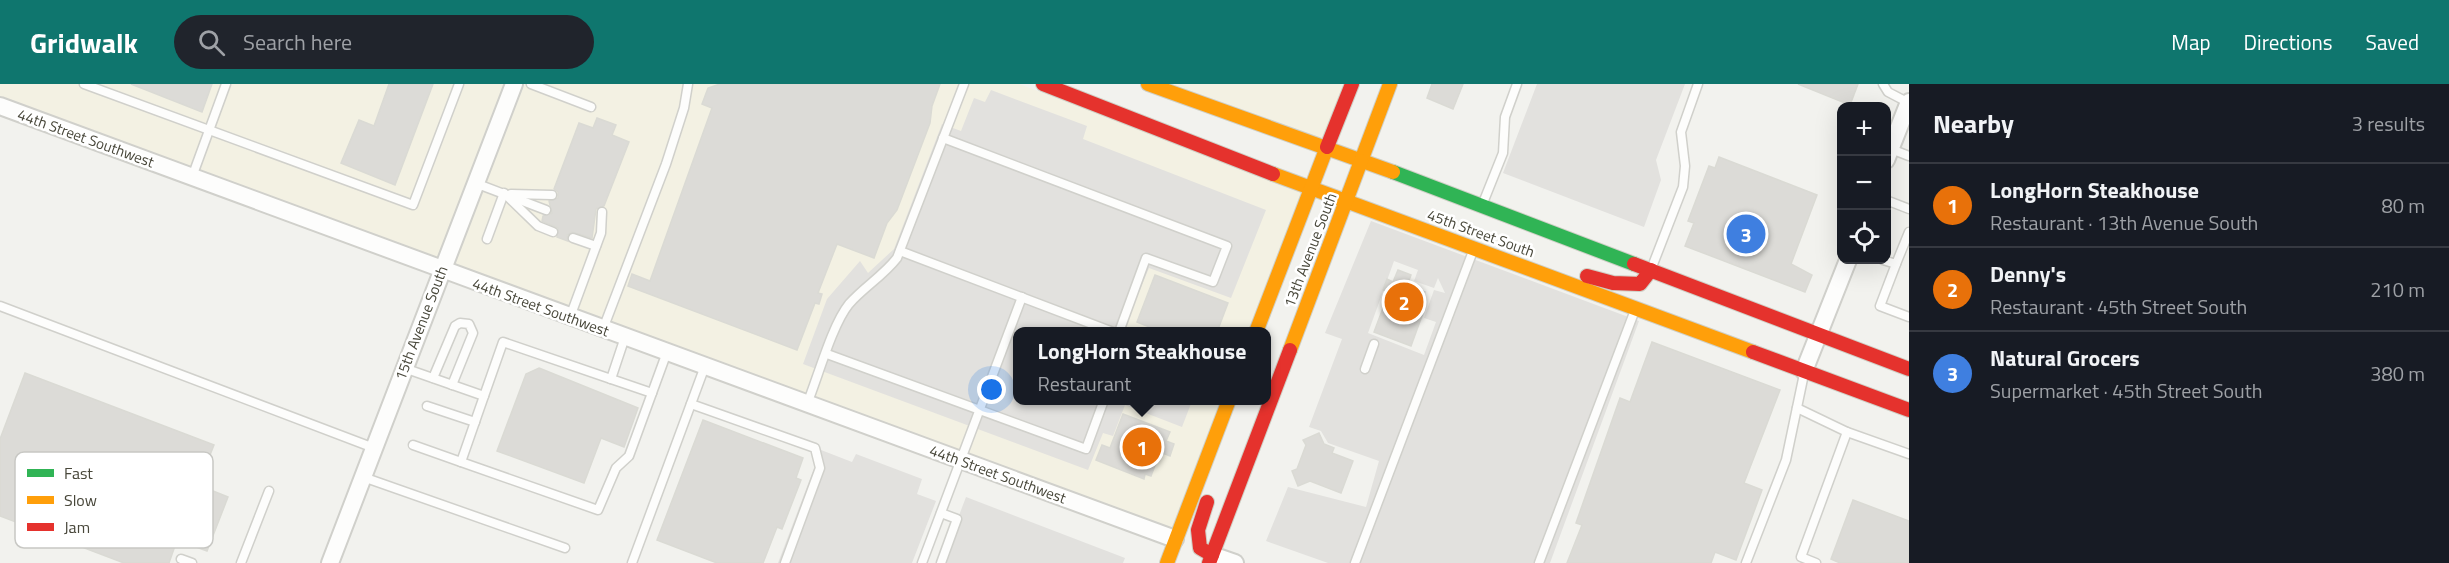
<!DOCTYPE html>
<meta charset="utf-8">
<style>
:root{--surface:#171b24;--page:#20242c;--text:#f1f3f6;--muted:#9ea1a6;--line:#363941;--accent:#0f766e}
body{margin:0;font-family:"Titillium Web",sans-serif;background:var(--page);color:var(--text)}
.controls{position:absolute;right:18px;top:18px;display:grid;overflow:hidden;border-radius:12px;box-shadow:0 6px 24px #0002}
.controls button{width:54px;height:54px;display:grid;place-items:center;padding:0;border:0;border-bottom:2px solid var(--line);background:var(--surface);color:var(--text);font:30px sans-serif}
.you{position:absolute;left:992px;top:306px;width:21px;height:21px;margin:-15px;border:4px solid #fff;border-radius:50%;background:#1a73e8;box-shadow:0 0 0 9px #1a73e833}
.badge{display:grid;place-items:center;width:39px;height:39px;border-radius:50%;background:var(--accent);color:#fff;font-size:20px;font-weight:700}
.pin{position:absolute;translate:-50% -50%;border:3px solid #fff;box-shadow:0 2px 6px #0006}
.popup{position:absolute;left:1013px;top:243px;width:258px;height:78px;box-sizing:border-box;display:grid;place-content:center;border-radius:12px;background:var(--surface);filter:drop-shadow(0 2px 4px #0005);font-size:20px;white-space:nowrap;color:var(--muted)}
.popup b{font-size:22px;color:var(--text)}
.popup::after{content:'';position:absolute;left:50%;top:100%;margin-left:-12px;border:12px solid transparent;border-top-color:var(--surface)}
.list{margin:0;padding:0;list-style:none}
h2{display:flex;justify-content:space-between;align-items:center;height:78px;margin:0;padding:0 24px;font-size:26px}
h2 small{font-size:20px;font-weight:400;color:var(--muted)}
.list li{display:grid;grid-template-columns:39px 1fr auto;gap:18px;align-items:center;box-sizing:border-box;height:84px;padding:0 24px;border-top:2px solid var(--line)}
.list b{display:block;font-size:22px;white-space:nowrap}
.list p{margin:0;font-size:20px;white-space:nowrap;color:var(--muted)}
.list em{font-size:20px;font-style:normal;color:var(--muted)}
.icon{flex:none;width:33px;height:33px;fill:none;stroke:currentColor;stroke-width:2;stroke-linecap:round;stroke-linejoin:round}
.map{position:relative;flex:none;width:1909px;height:479px;overflow:hidden}
header{display:flex;align-items:center;gap:36px;box-sizing:border-box;height:84px;padding:0 30px;background:var(--accent);color:#fff}
header strong{font-size:28px}
nav{display:flex;gap:33px;margin-inline-start:auto;font-size:21px}
.search{width:420px;height:54px;background:var(--page);display:flex;align-items:center;gap:15px;box-sizing:border-box;padding:0 21px;border-radius:33px;color:var(--muted);font-size:22px}
main{display:flex}
aside{flex:1;background:var(--surface)}
.map>svg:first-child{display:block}
</style>
<header>
<strong>Gridwalk</strong>
<div class="search"><svg class="icon" aria-label="search" viewBox="0 0 24 24"><circle cx="10" cy="10" r="6"/><path d="M15 15l6 6"/></svg>Search here</div>
<nav><a>Map</a><a>Directions</a><a>Saved</a></nav>
</header>
<main>
<div class="map">
<svg width="1909" height="479" viewBox="0 0 1909 479">
<rect width="100%" height="100%" fill="#f2f2ee"/>
<!-- commercial -->
<g fill="#f3f1e3">
<path d="M0,0H506L437,179L0,18Z"/>
<path d="M525,0H1019L1307,107L1251,247L1018,248V316L1224,317L1172,447L451,181Z"/>
<path d="M1173,0H1346L1324,55Z"/>
</g>
<!-- parking -->
<g fill="#e2e1de" fill-rule="evenodd">
<path d="M1537,0H1685L1656,76L1661,96L1644,143L1503,89Z"/>
<path d="M991,6L1087,42L1083,55L1266,126L1231,214L1149,184L1124,244L1132,247L1018,248V316L1192,317L1182,343L1125,321L1113,352L1103,349L1088,386L803,280L827,215L860,177L868,189L894,165L942,40L961,47L974,14L985,18Z"/>
<path d="M1371,137L1639,237L1550,479H1328L1266,457L1288,403L1366,423L1379,377L1328,359L1321,347L1309,343L1342,255L1325,249ZM1394,177L1418,186L1414,197L1434,204L1438,194L1445,209L1434,206L1424,234L1436,238L1424,271L1368,249Z"/>
<path d="M821,366L852,378L856,370L922,395L917,410L936,417L912,479H778Z"/>
<path d="M966,413L1125,474L1123,479H941Z"/>
</g>
<!-- building -->
<g fill="#dcdbd7" stroke="#dadad4" stroke-width="1.5">
<path d="M131,0H212L202,28Z"/>
<path d="M389,0H433L395,101L341,79L359,36L374,42Z"/>
<path d="M720,0H940L932,22L930,39L897,126L887,139L874,174L837,160L818,209L822,210L819,220L815,219L797,266L628,202L632,190L650,197L712,24L702,20L708,4Z"/>
<path d="M1432,0H1463L1453,25L1427,14Z"/>
<path d="M1798,0H1858L1850,21Z"/>
<path d="M597,34L616,41L612,51L629,58L604,122L596,125L592,154L572,148L567,151L568,157L557,153L558,144L542,137L543,132L552,129L549,117L558,114V108L554,105L579,39L593,44Z"/>
<path d="M1719,73L1817,111L1791,180L1812,191L1805,208L1685,162L1694,139L1688,137L1709,82L1715,84Z"/>
<path d="M1398,186L1411,191L1407,202L1425,208L1418,228L1423,229L1411,262L1374,248L1389,208L1383,206L1387,195L1393,198Z"/>
<path d="M1155,191L1228,219L1217,248H1162L1137,238Z"/>
<path d="M1652,258L1780,306L1744,399L1762,406L1736,476L1715,468L1711,479H1567L1582,441L1576,439L1620,314L1630,318Z"/>
<path d="M539,284L638,324L624,363L601,354L584,399L497,367L526,290Z"/>
<path d="M25,289L214,361L198,401L228,413L207,467L177,456L169,479H124L0,432V355Z"/>
<path d="M1123,330L1170,348L1166,357L1174,360L1170,372L1160,368L1151,392L1145,390L1144,395L1096,376L1102,361L1110,364Z"/>
<path d="M703,336L803,374L796,394L801,396L782,445L777,443L763,479H717L657,456Z"/>
<path d="M1319,349L1324,360L1334,364L1332,369L1353,377L1341,409L1310,397L1298,402L1292,387L1297,385L1306,361L1303,356Z"/>
<path d="M1853,416L1909,437V479H1840L1831,475Z"/>
</g>
<g fill="none" stroke-linecap="round" stroke-linejoin="round">
<defs>
<g id="lane">
<path d="M84,0L413,121L459,0"/>
<path d="M531,0L591,23"/>
<path d="M1883,0L1888,8L1909,19"/>
<path d="M943,54L1227,162L1213,198L1146,174L1119,248"/>
<path d="M1891,65L1909,72"/>
<path d="M192,93L226,0"/>
<path d="M475,99L546,126"/>
<path d="M511,110L552,111"/>
<path d="M507,112L538,142L553,148"/>
<path d="M1886,116L1909,125"/>
<path d="M1483,119L1503,69L1505,33L1517,0"/>
<path d="M573,154L596,162"/>
<path d="M487,155L504,109"/>
<path d="M900,167L1113,248"/>
<path d="M1883,176L1896,180L1909,148"/>
<path d="M1896,180L1880,222L1909,233"/>
<path d="M1652,183L1683,103L1685,82L1681,48L1698,0"/>
<path d="M0,222L374,364"/>
<path d="M570,233L601,149L602,128"/>
<path d="M603,245L666,80L684,24L688,0"/>
<path d="M827,270L1086,365L1104,316"/>
<path d="M404,284L484,312L503,258L611,295L625,253"/>
<path d="M1365,285L1374,260"/>
<path d="M433,294L455,242L460,239L469,240L473,249L452,301"/>
<path d="M652,309L667,268"/>
<path d="M691,320L815,364L820,384L785,479"/>
<path d="M807,320C818,293 832,241 849,220C864,203 883,192 897,174L964,0"/>
<path d="M427,322L475,338"/>
<path d="M1797,324L1847,348L1801,473L1816,479"/>
<path d="M1847,348L1909,370"/>
<path d="M413,361L461,378L484,312"/>
<path d="M461,378L598,426L616,384L629,372L652,309L611,295"/>
<path d="M363,393L565,464"/>
<path d="M181,475L192,479"/>
<path d="M241,479L269,407"/>
<path d="M632,479L705,282"/>
<path d="M922,479L1022,213"/>
<path d="M941,479L957,435L941,429"/>
<path d="M1355,479L1473,167"/>
<path d="M1539,479L1635,226"/>
<path d="M1746,479L1786,376L1804,290"/>
</g>
<g id="street">
<path d="M0,22L1175,455"/>
<path d="M1886,76L1909,18"/>
<path d="M1804,287L1848,176"/>
<path d="M1212,471L1235,479"/>
<path d="M330,479L514,0"/>
</g>
<path id="fast" d="M1393,88L1634,180"/>
<g id="slow">
<path d="M1148,0L1393,88"/>
<path d="M1361,77L1390,0"/>
<path d="M1273,90L1753,268"/>
<path d="M1256,248L1327,63"/>
<path d="M1290,266L1361,77"/>
<path d="M1167,479L1229,316"/>
</g>
<g id="jam">
<path d="M1043,0L1273,90"/>
<path d="M1327,63L1352,0"/>
<path d="M1634,180L1909,285"/>
<path d="M1587,192L1613,199L1640,200L1651,186"/>
<path d="M1753,268L1909,326"/>
<path d="M1207,418L1198,446L1200,464L1212,471"/>
<path d="M1209,479L1290,266"/>
</g>
</defs>
<!-- lane casing -->
<use href="#lane" stroke="#d0d0cb" stroke-width="11"/>
<!-- street casing -->
<use href="#street" stroke="#d0d0cb" stroke-width="20"/>
<!-- fast casing -->
<use href="#fast" stroke="#cfcfc5" stroke-width="16"/>
<!-- slow casing -->
<use href="#slow" stroke="#cfcfc5" stroke-width="16"/>
<!-- jam casing -->
<use href="#jam" stroke="#cfcfc5" stroke-width="16"/>
<!-- lane -->
<use href="#lane" stroke="#fdfdfc" stroke-width="8"/>
<!-- street -->
<use href="#street" stroke="#fdfdfc" stroke-width="16"/>
<!-- fast -->
<use href="#fast" stroke="#30b455" stroke-width="14"/>
<!-- slow -->
<use href="#slow" stroke="#ff9f0a" stroke-width="14"/>
<!-- jam -->
<use href="#jam" stroke="#e5322d" stroke-width="14"/>
</g>
<g text-anchor="middle" dominant-baseline="central" stroke-width="5" stroke-linejoin="round" paint-order="stroke">
<!-- street labels -->
<g font-size="15" fill="#48473a" stroke="#fff">
<text transform="translate(86 54) rotate(20)">44th Street Southwest</text>
<text transform="translate(1481 149) rotate(20)">45th Street South</text>
<text transform="translate(1310 166) rotate(-69)">13th Avenue South</text>
<text transform="translate(541 223) rotate(20)">44th Street Southwest</text>
<text transform="translate(421 239) rotate(-69)">15th Avenue South</text>
<text transform="translate(998 390) rotate(20)">44th Street Southwest</text>
</g>
</g>
<!-- legend -->
<rect x="15" y="368" width="198" height="96" rx="9" fill="#fff" stroke="#c8c8c4" stroke-width="1.5"/>
<rect x="27" y="385" width="27" height="8" fill="#30b455"/>
<rect x="27" y="412" width="27" height="8" fill="#ff9f0a"/>
<rect x="27" y="439" width="27" height="8" fill="#e5322d"/>
<g font-size="16" fill="#48473a">
<text x="64" y="395">Fast</text>
<text x="64" y="422">Slow</text>
<text x="64" y="449">Jam</text>
</g>
</svg>
<div class="controls">
<button>+</button>
<button>−</button>
<button><svg class="icon" aria-label="locate" viewBox="0 0 24 24"><circle cx="12" cy="12" r="6"/><path d="M12 2v4M12 18v4M2 12h4M18 12h4"/></svg></button>
</div>
<div class="you"></div>
<div class="pin badge" style="left:1142px;top:363px;background:#e8710a">1</div>
<div class="popup"><b>LongHorn Steakhouse</b>Restaurant</div>
<div class="pin badge" style="left:1404px;top:218px;background:#e8710a">2</div>
<div class="pin badge" style="left:1746px;top:150px;background:#3f7fe0">3</div>
</div>
<aside>
<h2>Nearby<small>3 results</small></h2>
<ul class="list">
<li><span class="badge" style="background:#e8710a">1</span><div><b>LongHorn Steakhouse</b><p>Restaurant · 13th Avenue South</p></div><em>80 m</em></li>
<li><span class="badge" style="background:#e8710a">2</span><div><b>Denny's</b><p>Restaurant · 45th Street South</p></div><em>210 m</em></li>
<li><span class="badge" style="background:#3f7fe0">3</span><div><b>Natural Grocers</b><p>Supermarket · 45th Street South</p></div><em>380 m</em></li>
</ul>
</aside>
</main>
